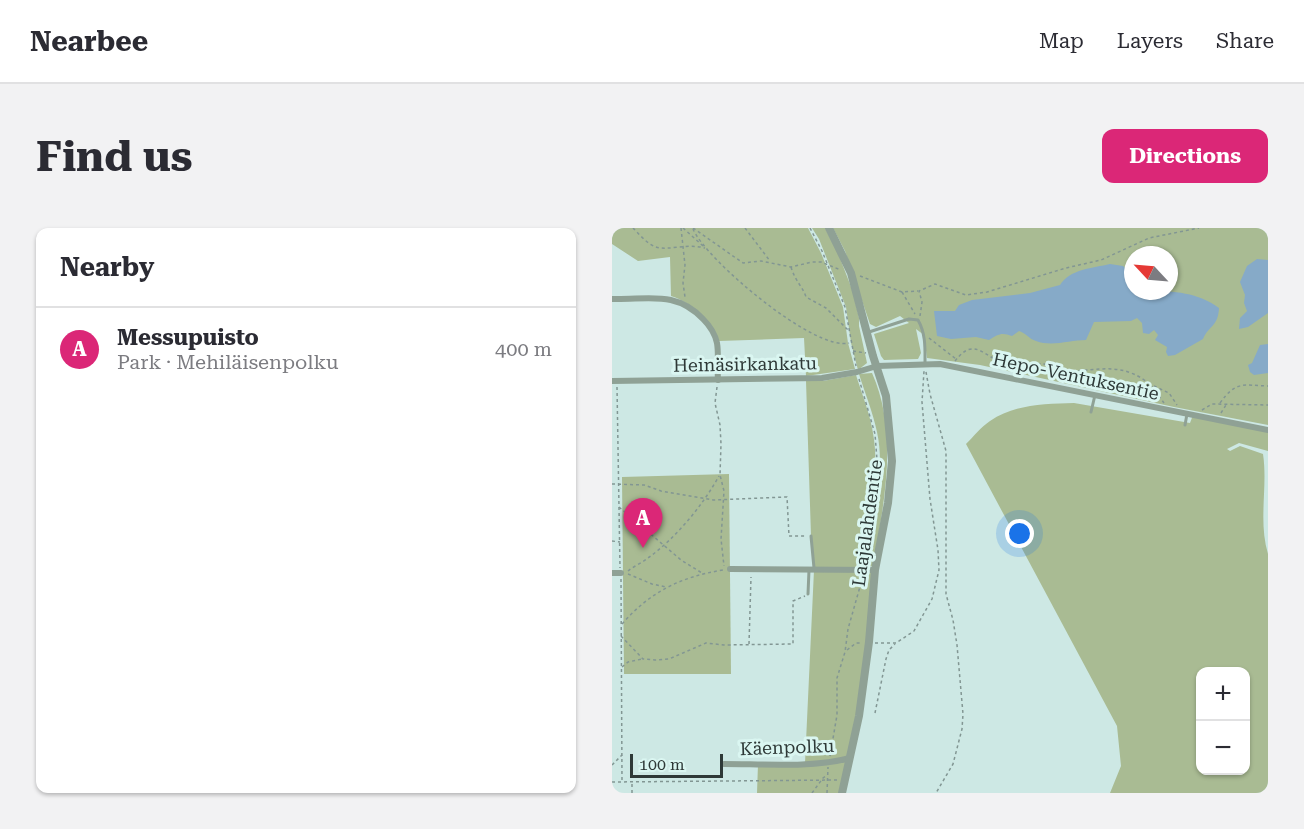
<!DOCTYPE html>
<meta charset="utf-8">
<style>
:root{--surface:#fff;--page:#f2f2f3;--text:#2b2b33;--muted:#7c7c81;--line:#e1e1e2;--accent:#db2777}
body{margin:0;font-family:"Roboto Serif",serif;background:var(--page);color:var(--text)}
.controls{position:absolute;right:18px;bottom:18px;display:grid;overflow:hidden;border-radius:12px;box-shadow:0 2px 4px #0004}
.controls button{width:54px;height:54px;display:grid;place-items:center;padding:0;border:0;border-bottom:2px solid var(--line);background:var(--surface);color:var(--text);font:30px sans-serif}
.compass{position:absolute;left:512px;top:18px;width:54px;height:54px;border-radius:50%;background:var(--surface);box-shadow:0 2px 4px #0004;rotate:296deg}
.scale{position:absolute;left:18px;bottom:15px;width:93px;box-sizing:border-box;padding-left:6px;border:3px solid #2e3937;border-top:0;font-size:16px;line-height:21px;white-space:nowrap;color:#2e3937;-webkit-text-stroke:4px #daf6f1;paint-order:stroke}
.you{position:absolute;left:408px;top:306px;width:21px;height:21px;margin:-15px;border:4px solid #fff;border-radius:50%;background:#1a73e8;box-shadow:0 0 0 9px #1a73e833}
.badge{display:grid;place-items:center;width:39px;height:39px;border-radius:50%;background:var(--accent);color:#fff;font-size:20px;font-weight:700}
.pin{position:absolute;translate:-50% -50px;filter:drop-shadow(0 2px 3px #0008)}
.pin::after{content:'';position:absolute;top:32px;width:21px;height:18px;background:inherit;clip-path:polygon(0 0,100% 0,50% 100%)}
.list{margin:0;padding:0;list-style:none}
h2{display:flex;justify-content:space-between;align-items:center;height:78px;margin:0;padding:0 24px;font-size:26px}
h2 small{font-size:20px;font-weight:400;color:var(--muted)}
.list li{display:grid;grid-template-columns:39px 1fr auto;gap:18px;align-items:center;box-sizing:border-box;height:84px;padding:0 24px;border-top:2px solid var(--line)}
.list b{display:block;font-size:22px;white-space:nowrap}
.list p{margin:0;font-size:20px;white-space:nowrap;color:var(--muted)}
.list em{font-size:20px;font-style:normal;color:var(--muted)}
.map{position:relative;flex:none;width:656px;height:565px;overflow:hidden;border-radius:12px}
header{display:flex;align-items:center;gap:36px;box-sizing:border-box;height:84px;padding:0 30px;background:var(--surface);border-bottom:2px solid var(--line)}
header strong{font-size:28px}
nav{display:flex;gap:33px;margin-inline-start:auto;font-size:21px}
.intro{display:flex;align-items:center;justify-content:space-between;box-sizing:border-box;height:144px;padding:0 36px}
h1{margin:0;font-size:42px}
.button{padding:15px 27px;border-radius:12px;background:var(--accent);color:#fff;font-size:21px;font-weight:700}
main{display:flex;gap:36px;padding:0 36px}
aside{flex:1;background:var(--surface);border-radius:12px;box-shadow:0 2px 4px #0004}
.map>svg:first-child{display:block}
</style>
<header>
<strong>Nearbee</strong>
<nav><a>Map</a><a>Layers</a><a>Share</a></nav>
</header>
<div class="intro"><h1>Find us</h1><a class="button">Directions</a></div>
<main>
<aside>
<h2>Nearby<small></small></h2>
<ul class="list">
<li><span class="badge">A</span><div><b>Messupuisto</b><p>Park · Mehiläisenpolku</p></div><em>400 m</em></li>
</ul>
</aside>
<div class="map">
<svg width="656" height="565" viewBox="0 0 656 565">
<rect width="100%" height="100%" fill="#cde8e4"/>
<!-- green -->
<g fill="#a9bb93" fill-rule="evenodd">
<path d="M0,0H196L209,25L231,79L236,115L243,141L194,148L192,110L107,113C95,91 83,76 59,68L58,29L26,33L0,16Z"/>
<path d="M200,0H213L226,25L241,64L247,90V98L255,135L246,142L239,115L234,79L207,11Z"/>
<path d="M221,0H656V197L562,179L368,137L315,130L312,107L304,101L309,125L306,131L272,132L269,128L262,106L297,95L288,88L264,99L258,96L233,23ZM521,27H557V63H521Z"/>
<path d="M260,145C287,206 272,275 261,338L254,339C257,325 258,311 260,297C265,267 272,236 265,204C261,185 253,165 247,146Z"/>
<path d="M244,147C250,166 258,186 261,205C269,250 255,296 250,340L202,339L199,308L194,153H211Z"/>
<path d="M462,175L578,195L581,187L656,202V223L627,215L615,221L618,223L628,218L651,226C656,259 646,293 656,326V565H498L509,538L505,498L354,216C362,208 369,199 378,193C403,176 433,176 462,175ZM588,443H634V542H588Z"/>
<path d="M117,246L119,446H12L10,249Z"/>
<path d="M202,342H263L257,414L230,565H145L146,536L193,535Z"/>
</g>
<!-- water -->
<g fill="#86aac8">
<path d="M645,31L656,32V85L636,99L627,101L628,90L635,83L632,75L633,67L628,54L635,38Z"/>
<path d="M498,36L511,38L521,46V63C551,63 582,61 607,80C606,99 597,97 591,111L563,127L556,128L554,124L555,119L543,112L546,107L542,102L537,106L531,105L530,95L525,90L519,93L482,94L474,112C458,112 440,119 424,113C417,111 414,105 407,103L400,108C390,104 386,106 377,112L364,109L339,111L325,108L322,83H343L347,77L360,72L418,65L448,57C458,41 481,40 498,36Z"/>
<path d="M656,116V145L642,147L638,144L636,137L640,135L648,117Z"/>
</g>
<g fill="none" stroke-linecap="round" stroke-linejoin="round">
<!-- path -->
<g stroke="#829693" stroke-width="1.5" stroke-dasharray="3 3" stroke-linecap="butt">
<path d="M21,0C27,6 35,16 44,19C56,23 75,15 93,20"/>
<path d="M69,0L73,37L71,55L73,69"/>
<path d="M71,0L91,18"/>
<path d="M81,0L131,35L149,33L179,39L200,34H209L229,42"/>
<path d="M133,0L158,33"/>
<path d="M198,0L210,23L233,79L244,138"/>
<path d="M81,1C94,32 203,124 237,115"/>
<path d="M179,39C183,53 191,59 194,69L214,80L236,102"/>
<path d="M248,48L290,64L306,63"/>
<path d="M290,64L303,86"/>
<path d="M308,88L310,74L307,63L323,56L354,67L375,64L454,40L489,32L537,10L587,0"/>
<path d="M317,110L344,131"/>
<path d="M241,123L254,125"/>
<path d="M343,133C364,106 372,132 395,135C407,136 420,135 432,136C441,137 450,142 459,143C479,143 499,137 519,145C537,152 541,160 552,175"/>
<path d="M417,136L435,142L450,141"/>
<path d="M314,144L318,166L334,223V366L341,392L345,417L351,486L350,501L341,536L324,565"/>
<path d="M247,151L263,206L265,232L263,269L253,335"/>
<path d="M542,158L557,165L565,177"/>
<path d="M5,159L8,340"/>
<path d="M105,159L103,175L108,197L109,216L108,247L112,263L109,311L112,338"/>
<path d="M608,175C624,153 630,157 656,158"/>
<path d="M590,182L600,176L656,177"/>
<path d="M609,185L614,177"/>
<path d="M0,256L32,257L49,263L101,272L175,269L177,308H195"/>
<path d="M7,279L69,332L90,345"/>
<path d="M0,313L8,314"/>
<path d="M16,343C22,338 30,335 36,330C64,310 91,277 107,248"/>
<path d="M16,346L40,356L54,359"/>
<path d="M9,351L10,554"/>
<path d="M10,396C38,364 68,349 111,342"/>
<path d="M9,408L31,431L43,432L57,431L94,415L112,417L181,416V373L193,368"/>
<path d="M263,415H284L302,403L320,371L327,342L326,322L318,271L310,174L312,143"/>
<path d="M137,416L139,349"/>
<path d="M235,422L244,415H249"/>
<path d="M10,439L16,434L30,431"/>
<path d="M263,485L274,431L277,422L283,416"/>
<path d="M218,528L225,487V450L233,424L236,401L251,348"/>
<path d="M0,537L10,527"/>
<path d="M0,554L227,552"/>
<path d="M20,565V555"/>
<path d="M200,565L211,550L215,547"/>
<path d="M215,565L216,539"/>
</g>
<!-- service -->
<g stroke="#8fa195" stroke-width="3">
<path d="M257,104L297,91L306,92C314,106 313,121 313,136"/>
<path d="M479,184L483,167"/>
<path d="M573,197L575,186"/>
<path d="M199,308L202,340"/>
<path d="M196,366L197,342"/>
</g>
<!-- minor -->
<g stroke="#8fa195" stroke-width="6">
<path d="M0,71C36,72 64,62 91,91C97,97 103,106 105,115C107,127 105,140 106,152"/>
<path d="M0,153L210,150L245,144L265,138L328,136L656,202"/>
<path d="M118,341L263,342"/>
<path d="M0,345H9"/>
<path d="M112,536C150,536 202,540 238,530"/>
</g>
<!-- tertiary -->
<path stroke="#8fa195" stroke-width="8" d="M217,0L239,45L261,128L274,168L280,233L276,275L263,342L257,414L247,488L230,565"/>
</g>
<g text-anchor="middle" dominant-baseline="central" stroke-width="6" stroke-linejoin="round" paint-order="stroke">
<!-- street labels -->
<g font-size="18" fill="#2e3937" stroke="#daf6f1">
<text transform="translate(133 136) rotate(-1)">Heinäsirkankatu</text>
<text transform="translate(464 148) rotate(12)">Hepo-Ventuksentie</text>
<text transform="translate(255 295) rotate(-82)">Laajalahdentie</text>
<text transform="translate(175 519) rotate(-2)">Käenpolku</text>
</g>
</g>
</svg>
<div class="controls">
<button>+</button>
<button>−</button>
</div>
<svg class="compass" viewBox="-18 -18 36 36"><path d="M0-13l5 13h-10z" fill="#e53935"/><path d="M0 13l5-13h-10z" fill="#7c7c81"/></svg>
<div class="scale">100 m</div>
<div class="you"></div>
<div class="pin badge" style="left:31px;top:320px">A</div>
</div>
</main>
